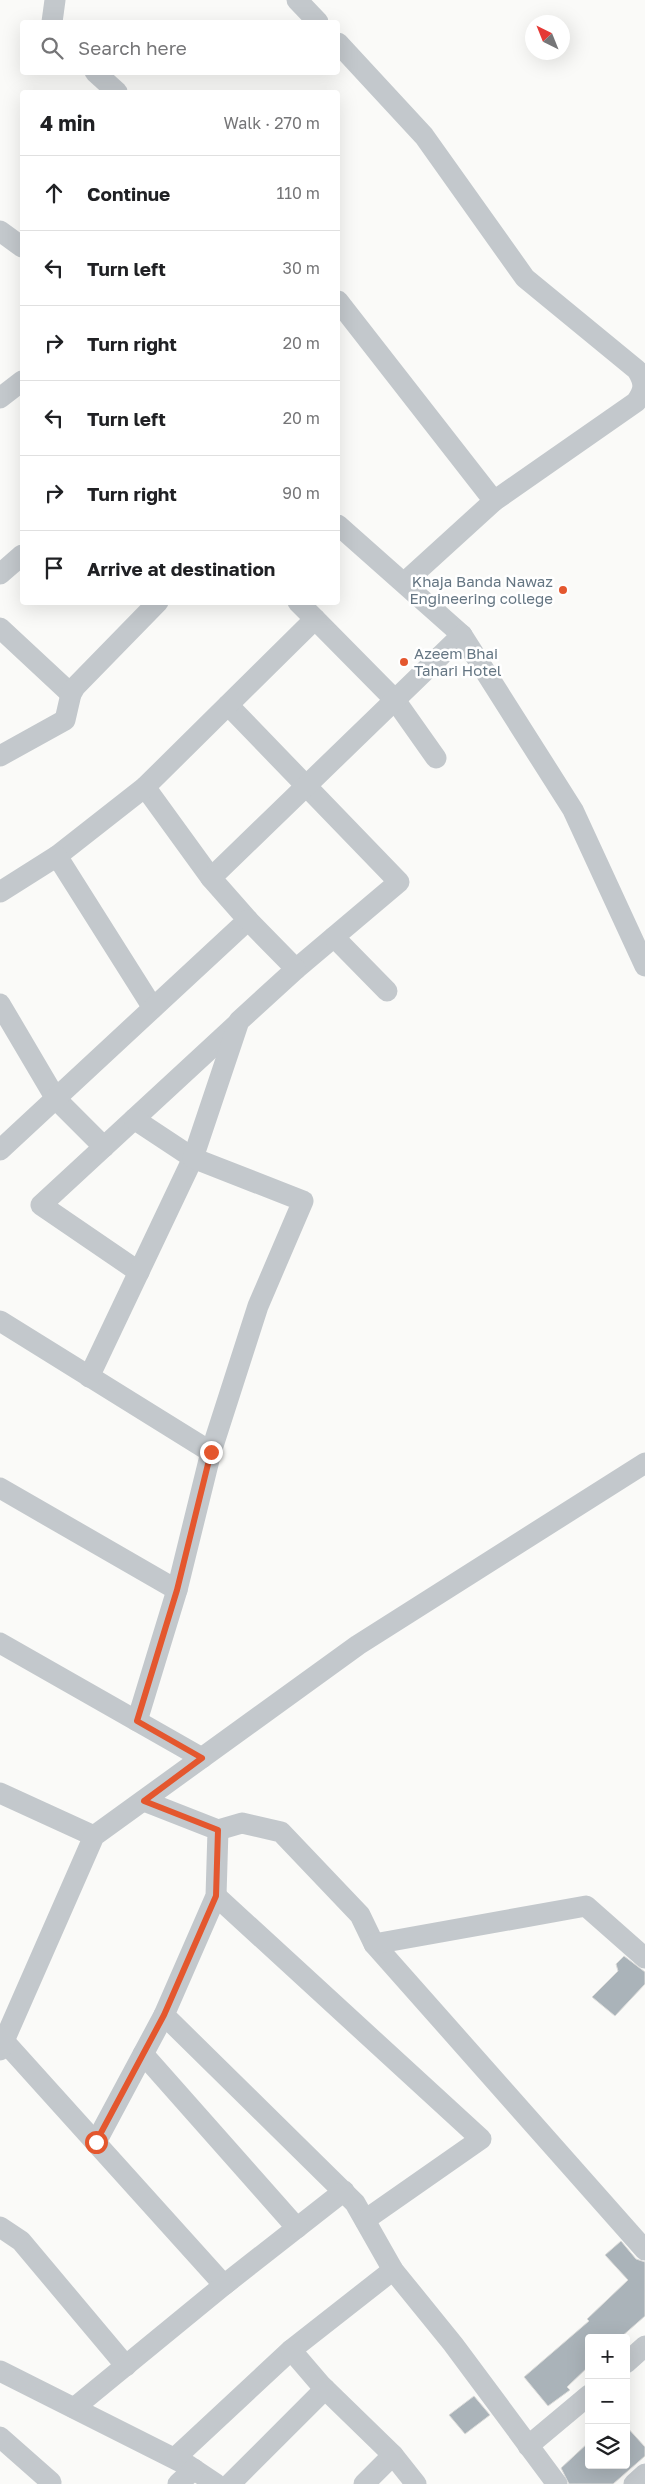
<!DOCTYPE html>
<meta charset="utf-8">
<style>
:root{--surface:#fff;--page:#f6f6f6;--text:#202124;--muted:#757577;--line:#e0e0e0}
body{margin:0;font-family:"Golos Text",sans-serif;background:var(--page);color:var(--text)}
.controls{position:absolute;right:15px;bottom:15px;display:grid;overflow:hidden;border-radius:5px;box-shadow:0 5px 20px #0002}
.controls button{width:45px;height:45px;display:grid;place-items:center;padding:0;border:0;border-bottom:1px solid var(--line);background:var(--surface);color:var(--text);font:25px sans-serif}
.compass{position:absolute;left:525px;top:15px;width:45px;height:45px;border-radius:50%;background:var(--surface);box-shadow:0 5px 20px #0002;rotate:317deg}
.stop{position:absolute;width:15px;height:15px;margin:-11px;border:4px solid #e4572e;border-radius:50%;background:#fff}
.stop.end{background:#e4572e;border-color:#fff;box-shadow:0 1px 5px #0008}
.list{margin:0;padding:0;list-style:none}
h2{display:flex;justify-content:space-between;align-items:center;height:65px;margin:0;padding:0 20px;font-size:21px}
h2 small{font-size:16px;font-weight:400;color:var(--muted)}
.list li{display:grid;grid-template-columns:32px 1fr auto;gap:15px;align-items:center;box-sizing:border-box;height:75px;padding:0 20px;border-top:1px solid var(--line)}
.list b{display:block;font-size:19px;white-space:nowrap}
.list em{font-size:16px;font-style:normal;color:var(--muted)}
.icon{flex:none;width:28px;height:28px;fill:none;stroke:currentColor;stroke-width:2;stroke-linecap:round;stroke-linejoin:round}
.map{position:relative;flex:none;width:645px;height:2484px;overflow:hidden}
.search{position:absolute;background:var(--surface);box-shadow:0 5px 20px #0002;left:20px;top:20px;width:320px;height:55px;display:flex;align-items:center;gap:12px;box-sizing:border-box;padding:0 18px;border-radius:5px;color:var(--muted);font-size:19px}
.panel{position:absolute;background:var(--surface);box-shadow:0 5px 20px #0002;left:20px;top:90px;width:320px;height:515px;border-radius:5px}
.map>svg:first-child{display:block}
</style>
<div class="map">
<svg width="645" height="2484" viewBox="0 0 645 2484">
<rect width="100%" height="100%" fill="#fafaf8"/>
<!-- building -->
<g fill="#aab3b9" stroke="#dcdcda">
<path d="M624,1956L645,1972V1984L615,2016L592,1997L618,1971L616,1964Z"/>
<path d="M621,2241L636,2259L645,2262V2316L620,2338H589V2366L567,2387L570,2390L548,2406L524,2377L589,2321L587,2319L628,2280L605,2255Z"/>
<path d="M474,2396L490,2415L465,2434L449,2415Z"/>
<path d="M626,2426L645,2447V2456L613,2484H569L561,2468L589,2442V2465H626Z"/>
</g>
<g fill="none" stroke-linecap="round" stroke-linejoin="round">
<!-- street -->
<g stroke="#c3c8cc" stroke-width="21">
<path d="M297,0L318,22"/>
<path d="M52,22L55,0"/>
<path d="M338,43L424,136L525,278L637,370C645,383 645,390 636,402L494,501"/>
<path d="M95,72L117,92"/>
<path d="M0,231L22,247"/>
<path d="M338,301L494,501L405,582"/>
<path d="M0,398L22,381"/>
<path d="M338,525L462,635L573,810L645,966"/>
<path d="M0,574L22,555"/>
<path d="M298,602L315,619"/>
<path d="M0,628L71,694"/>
<path d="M228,705L399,882L296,969"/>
<path d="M0,756L65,720L71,694L75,687L158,602"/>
<path d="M145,787L211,878"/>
<path d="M57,856L145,787L315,619L395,700L436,758"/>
<path d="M0,892L57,856L153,1008"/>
<path d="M334,937L387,991"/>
<path d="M0,1004L56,1099L104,1147"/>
<path d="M0,1150L248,920L211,878L462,635"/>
<path d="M139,1272L41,1205L237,1024"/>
<path d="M0,1321L211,1452"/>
<path d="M89,1377L193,1158L134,1119"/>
<path d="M0,1488L177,1590L137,1721"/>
<path d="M177,1590L211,1452L258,1306L303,1201L193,1158L239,1021L296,969L248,920"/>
<path d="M0,1643L202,1758"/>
<path d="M0,1793L94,1836"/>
<path d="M144,1801L218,1830L216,1896L164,2015L355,2203L393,2270L453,2344L557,2484"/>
<path d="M218,1830L242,1823L281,1832L360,1915L374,1944L645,2250"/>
<path d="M216,1896L481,2139L365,2220"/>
<path d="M374,1944L586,1906L645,1958"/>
<path d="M4,2041L224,2285L344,2191"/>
<path d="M0,2050L94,1836L358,1645L645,1463"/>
<path d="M143,2054L297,2228"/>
<path d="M96,2142L164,2015"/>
<path d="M0,2227L21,2241L126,2366"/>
<path d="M626,2363L645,2346"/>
<path d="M0,2371L189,2466L216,2484"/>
<path d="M74,2408L229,2281"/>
<path d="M0,2437L51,2482L49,2484"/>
<path d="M528,2446L589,2395"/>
<path d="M393,2455L416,2484"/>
<path d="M175,2458L291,2350"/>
<path d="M178,2484L194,2469"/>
<path d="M230,2484L325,2389"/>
<path d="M364,2484L393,2455L321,2385L291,2350L393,2270"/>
<path d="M634,2484L645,2474"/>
</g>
</g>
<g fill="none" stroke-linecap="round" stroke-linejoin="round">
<!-- route -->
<path stroke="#e4572e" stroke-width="6" d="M96,2142L164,2015L216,1896L218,1830L144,1801L202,1758L137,1721L177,1590L211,1452"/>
</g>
<!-- markers -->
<g fill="#e4572e" stroke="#fff" stroke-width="2">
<circle cx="563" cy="590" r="5"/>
<circle cx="404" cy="662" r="5"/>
</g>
<g text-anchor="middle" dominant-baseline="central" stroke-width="5" stroke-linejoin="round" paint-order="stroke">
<!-- poi labels -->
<g font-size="15" fill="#657683" stroke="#fff" text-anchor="end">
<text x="553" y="581">Khaja Banda Nawaz<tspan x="553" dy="17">Engineering college</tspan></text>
<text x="414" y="653" text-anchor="start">Azeem Bhai<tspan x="414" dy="17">Tahari Hotel</tspan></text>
</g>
</g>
</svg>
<div class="controls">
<button>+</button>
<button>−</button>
<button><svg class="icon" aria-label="layers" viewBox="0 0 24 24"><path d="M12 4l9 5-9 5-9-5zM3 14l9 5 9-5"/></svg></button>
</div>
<svg class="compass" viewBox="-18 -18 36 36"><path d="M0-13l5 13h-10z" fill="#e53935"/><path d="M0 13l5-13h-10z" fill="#757577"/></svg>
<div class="stop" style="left:96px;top:2142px"></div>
<div class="stop end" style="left:211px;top:1452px"></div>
<div class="search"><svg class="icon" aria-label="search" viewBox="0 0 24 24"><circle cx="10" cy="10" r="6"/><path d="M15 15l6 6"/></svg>Search here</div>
<section class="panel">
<h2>4 min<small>Walk · 270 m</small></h2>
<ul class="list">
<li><svg class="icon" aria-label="ahead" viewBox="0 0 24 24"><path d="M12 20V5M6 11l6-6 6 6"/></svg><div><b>Continue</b></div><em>110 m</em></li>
<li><svg class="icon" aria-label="left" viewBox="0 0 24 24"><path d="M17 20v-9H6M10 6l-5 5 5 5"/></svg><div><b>Turn left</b></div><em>30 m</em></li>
<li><svg class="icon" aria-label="right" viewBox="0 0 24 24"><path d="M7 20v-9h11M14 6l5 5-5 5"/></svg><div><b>Turn right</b></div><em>20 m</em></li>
<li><svg class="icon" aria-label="left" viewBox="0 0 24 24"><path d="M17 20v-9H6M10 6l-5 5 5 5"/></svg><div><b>Turn left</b></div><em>20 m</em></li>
<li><svg class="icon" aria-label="right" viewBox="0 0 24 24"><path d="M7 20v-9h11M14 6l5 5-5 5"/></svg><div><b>Turn right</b></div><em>90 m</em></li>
<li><svg class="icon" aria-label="arrive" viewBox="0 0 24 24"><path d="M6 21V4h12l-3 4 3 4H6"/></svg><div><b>Arrive at destination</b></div></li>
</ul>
</section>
</div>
